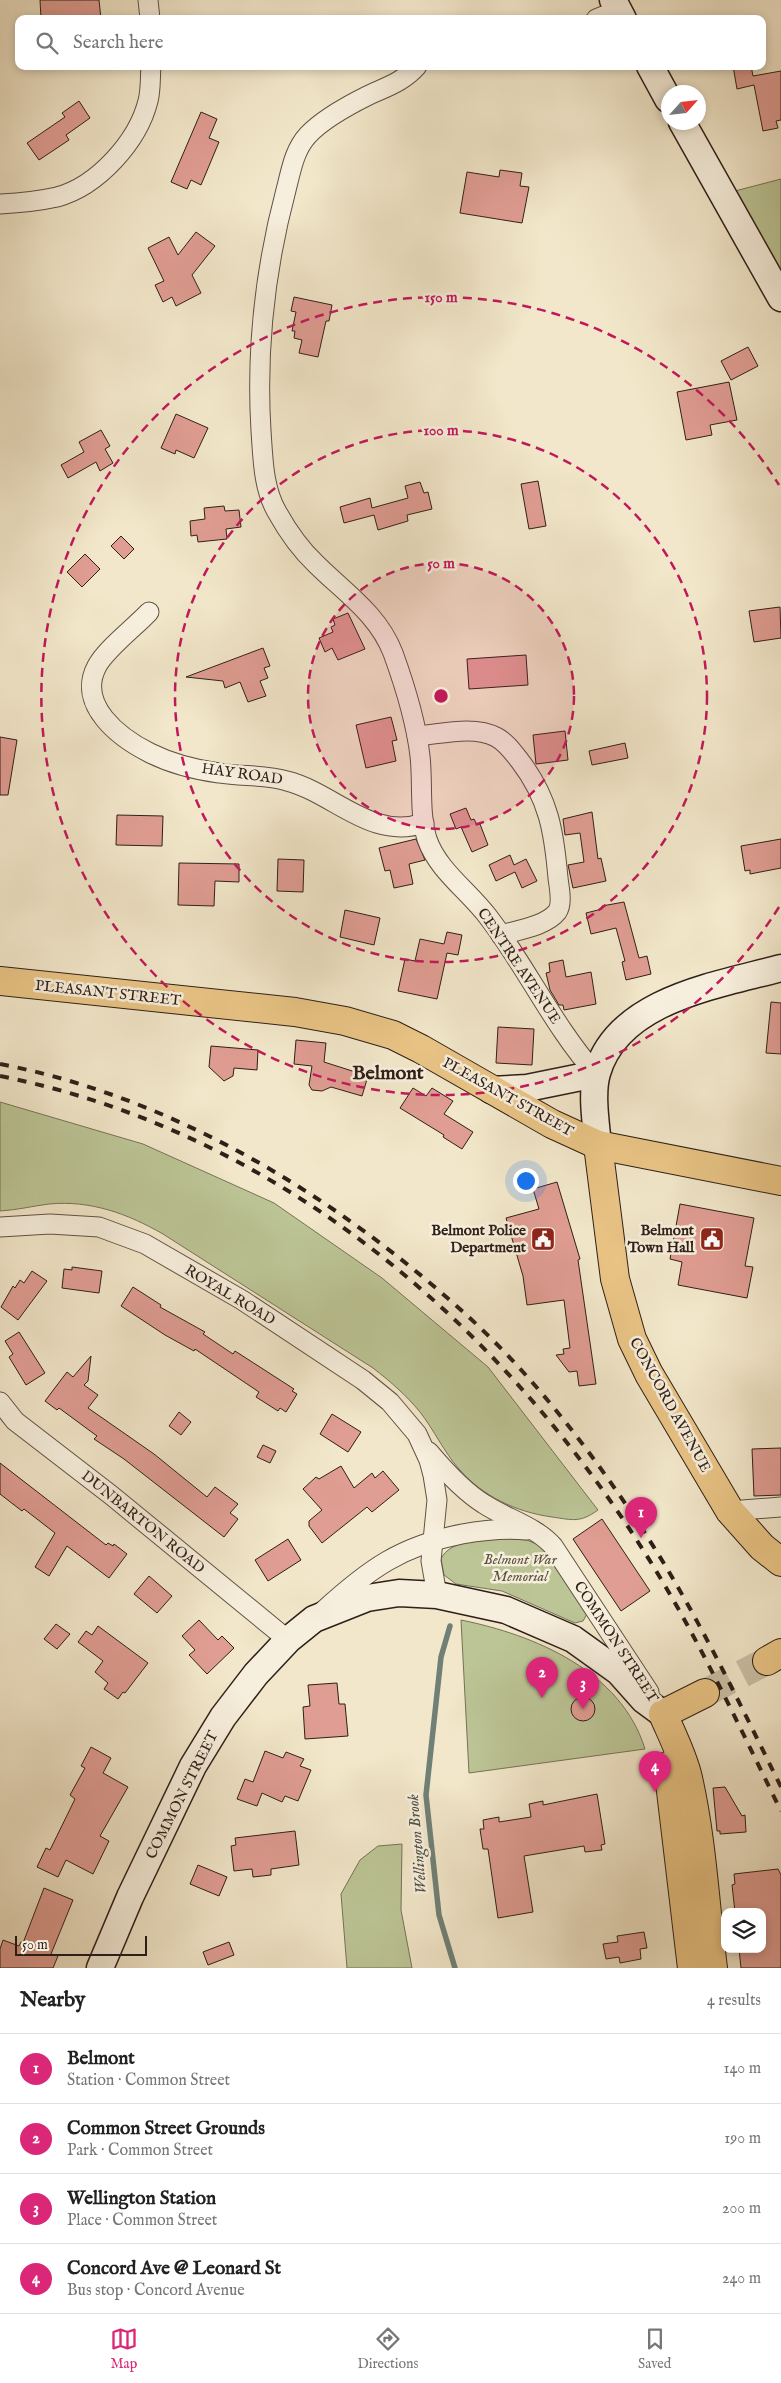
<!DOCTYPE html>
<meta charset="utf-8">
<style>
:root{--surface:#fff;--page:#f6f6f6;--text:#222;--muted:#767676;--line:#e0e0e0;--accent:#db2777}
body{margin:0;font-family:"IM FELL English",serif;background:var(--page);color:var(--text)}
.controls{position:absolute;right:15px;bottom:15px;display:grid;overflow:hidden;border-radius:10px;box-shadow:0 2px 8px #0003}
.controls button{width:45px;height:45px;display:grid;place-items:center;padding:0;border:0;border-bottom:1px solid var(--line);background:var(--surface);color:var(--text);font:25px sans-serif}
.compass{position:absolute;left:661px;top:85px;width:45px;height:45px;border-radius:50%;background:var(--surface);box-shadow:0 2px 8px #0003;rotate:63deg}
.scale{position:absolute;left:15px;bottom:12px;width:132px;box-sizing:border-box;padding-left:5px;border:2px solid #2f1f18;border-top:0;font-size:14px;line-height:18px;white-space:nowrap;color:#2f1f18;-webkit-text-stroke:4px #f7efdd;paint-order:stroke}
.you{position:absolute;left:525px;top:1180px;width:18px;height:18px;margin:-12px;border:4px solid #fff;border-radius:50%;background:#1a73e8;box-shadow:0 0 0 8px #1a73e833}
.badge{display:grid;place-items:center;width:32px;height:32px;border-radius:50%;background:var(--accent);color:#fff;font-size:16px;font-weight:700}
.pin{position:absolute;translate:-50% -41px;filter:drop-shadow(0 1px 2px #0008)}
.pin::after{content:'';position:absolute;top:26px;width:18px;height:15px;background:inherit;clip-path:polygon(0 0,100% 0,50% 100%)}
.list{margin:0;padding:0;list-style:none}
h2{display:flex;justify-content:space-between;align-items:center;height:65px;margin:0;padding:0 20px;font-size:21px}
h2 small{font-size:16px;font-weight:400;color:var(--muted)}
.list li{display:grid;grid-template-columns:32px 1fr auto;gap:15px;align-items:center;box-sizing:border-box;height:70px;padding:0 20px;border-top:1px solid var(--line)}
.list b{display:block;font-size:19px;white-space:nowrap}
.list p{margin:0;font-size:16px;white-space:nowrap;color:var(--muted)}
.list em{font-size:16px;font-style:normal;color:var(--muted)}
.icon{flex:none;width:28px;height:28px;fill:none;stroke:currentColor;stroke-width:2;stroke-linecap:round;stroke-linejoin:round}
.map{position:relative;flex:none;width:781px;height:1968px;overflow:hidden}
.search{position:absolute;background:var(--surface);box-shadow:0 2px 8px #0003;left:15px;right:15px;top:15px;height:55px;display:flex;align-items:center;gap:12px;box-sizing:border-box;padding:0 18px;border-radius:10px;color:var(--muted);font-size:19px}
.sheet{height:345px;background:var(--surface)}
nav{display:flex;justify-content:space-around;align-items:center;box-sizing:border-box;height:70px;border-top:1px solid var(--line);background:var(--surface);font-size:14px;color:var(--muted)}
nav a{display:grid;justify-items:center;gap:2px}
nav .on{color:var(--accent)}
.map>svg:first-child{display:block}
</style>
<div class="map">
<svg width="781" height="1968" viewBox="0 0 781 1968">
<rect width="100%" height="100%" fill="#f2e7ca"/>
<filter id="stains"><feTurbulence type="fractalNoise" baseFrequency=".004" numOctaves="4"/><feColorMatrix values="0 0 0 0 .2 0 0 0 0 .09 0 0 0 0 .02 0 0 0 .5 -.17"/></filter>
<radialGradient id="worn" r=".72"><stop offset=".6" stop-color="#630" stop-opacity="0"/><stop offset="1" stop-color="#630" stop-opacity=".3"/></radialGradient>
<!-- green -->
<g fill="#bcc596" stroke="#767257">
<path d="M781,179V273L735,191Z"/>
<path d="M0,1102L143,1144L274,1203L382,1278L488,1367L598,1510C580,1523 573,1520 552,1517C516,1512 482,1496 459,1469C444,1452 434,1430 420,1412C406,1395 391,1382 373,1368L163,1234C128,1214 91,1200 49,1204C33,1206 17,1210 0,1211Z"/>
<path d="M500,1538L527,1540L541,1546L587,1614L583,1621L575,1623L502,1591L456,1584L444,1575L441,1559C449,1540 483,1540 500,1538Z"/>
<path d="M461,1620C535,1635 621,1671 645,1749L469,1773Z"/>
<path d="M402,1844L401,1910L412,1968H347L341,1894L360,1860L378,1846Z"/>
</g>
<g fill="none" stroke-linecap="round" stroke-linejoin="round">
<!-- stream -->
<path stroke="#708077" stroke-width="5.5" d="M450,1626L441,1657L426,1795L439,1915L455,1968"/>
</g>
<!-- building -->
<g fill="#e09d93" stroke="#2f1f18">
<path d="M40,0H99L101,19H41Z"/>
<path d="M733,66H751L753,76L781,71V120L776,121L778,128L763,131L754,85L737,89Z"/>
<path d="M79,101L90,118L66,135L69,140L39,160L27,143L65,117L62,113Z"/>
<path d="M201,112L217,119L209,138L219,142L201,185L191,180L187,189L171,182Z"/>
<path d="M500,170L522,173L520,186L529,187L522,223L460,213L467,172L499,177Z"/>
<path d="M196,232L215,246L192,275L201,293L176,306L172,297L163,302L155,285L164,281L148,248L169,237L178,255Z"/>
<path d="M294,297L332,305L329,321H326L318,357L299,353L302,340L294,338L295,331H292L296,312L291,311Z"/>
<path d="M748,347L758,366L731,380L721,361Z"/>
<path d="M729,382L737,420L710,425L712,435L686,440L677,392Z"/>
<path d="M176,414L208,428L194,458L176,450L175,454L161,448Z"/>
<path d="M101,430L110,446L105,449L113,463L100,471L96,462L68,478L61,465L84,452L79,442Z"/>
<path d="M538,481L546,526L529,529L521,484Z"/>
<path d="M420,482L424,493L428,492L432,509L407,515L408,521L378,530L374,515L344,523L340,507L370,498L372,508L408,498L405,486Z"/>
<path d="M224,506L225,511L239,510L241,527L226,529L227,539L198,542L197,535L191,536L190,521L205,519L204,508Z"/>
<path d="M121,536L134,549L124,559L111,546Z"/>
<path d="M85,554L100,569L82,587L67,572Z"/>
<path d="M780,607L781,638L754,642L749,611Z"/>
<path d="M348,613L365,649L338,660L332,648L325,652L319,638L333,632L331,627L335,625L333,619Z"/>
<path d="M263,648L270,666L264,668L268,678L260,681L266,696L248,702L240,682L225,688L223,681L186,677Z"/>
<path d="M526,655L528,685L469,689L467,659Z"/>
<path d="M391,717L397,740L392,741L396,761L366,768L356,725Z"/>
<path d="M565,731L568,760L536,764L533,735Z"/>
<path d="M0,737L17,740L8,795H0Z"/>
<path d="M625,743L628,758L592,765L589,751Z"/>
<path d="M466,808L471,820L474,819L477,825L480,824L488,845L472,852L461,827L456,829L450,814Z"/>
<path d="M592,812L598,859L601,858L606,881L573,888L568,865L584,862L580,833L565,835L563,819Z"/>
<path d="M117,815L163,816L162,846L116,845Z"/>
<path d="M416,839L425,860L409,864L413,884L394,888L390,870L385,871L379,848Z"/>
<path d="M781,839V868L750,874V870L745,871L741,846Z"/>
<path d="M510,855L514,865L526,859L537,881L522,888L515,872L496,881L489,865Z"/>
<path d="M278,859L304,860L303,892L277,891Z"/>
<path d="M179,863L239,864V882L215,881L214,906L178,905Z"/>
<path d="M624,902L639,958L647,956L651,974L626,980L622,962L625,961L616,928L591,934L586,913L602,909V906Z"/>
<path d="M345,910L380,918L374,945L340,937Z"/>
<path d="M447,932L462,935L458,955L447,953L437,999L398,991L405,959L415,961L420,939L444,944Z"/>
<path d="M563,960L566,977L591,972L596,1004L564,1010L563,1005H559L550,990L546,973L550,972L549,963Z"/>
<path d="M771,1002L781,1003V1054L766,1053Z"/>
<path d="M498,1027L534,1029L532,1065L496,1063Z"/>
<path d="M296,1040L326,1043L324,1062L368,1076L362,1096L331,1087L322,1091L312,1090L309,1085L312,1066L294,1064Z"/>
<path d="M211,1046L258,1050L257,1070L234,1068L233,1076L224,1081L209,1067Z"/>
<path d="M413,1088L426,1096L432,1088L453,1101L444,1114L473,1132L462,1149L443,1137L444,1135L400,1108Z"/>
<path d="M557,1182L580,1259L578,1260L596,1384L579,1386L577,1371L569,1372L556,1355L564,1354L563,1349L570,1348L564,1300L527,1305L523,1276L506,1218L539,1209L533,1189Z"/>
<path d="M680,1204L754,1218L745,1266L753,1267L747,1298L678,1285L682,1262L670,1259Z"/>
<path d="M72,1267L102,1271L99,1293L62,1288L64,1269L72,1270Z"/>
<path d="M32,1271L47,1281L18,1320L1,1307L13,1286L15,1288L20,1280L24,1283Z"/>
<path d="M133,1287L161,1305L160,1307L205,1332L203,1334L233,1354L235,1351L294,1389L292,1391L297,1394L286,1412L280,1408L278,1411L256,1397L259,1392L195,1349L194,1351L165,1335L121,1306Z"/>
<path d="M19,1332L45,1373L26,1385L9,1357L13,1354L5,1341Z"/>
<path d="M91,1356L88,1381L84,1385L98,1395L88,1408L154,1454L207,1497L215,1487L238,1504L230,1513L238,1519L224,1537L124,1459L94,1439L97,1436L59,1408L57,1410L45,1401L67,1372L73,1377Z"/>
<path d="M179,1412L191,1422L181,1435L169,1426Z"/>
<path d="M332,1414L361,1432L348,1452L320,1434Z"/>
<path d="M263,1445L276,1451L270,1463L257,1457Z"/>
<path d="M781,1448V1495L754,1496L752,1449Z"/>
<path d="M0,1463L106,1545L108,1543L113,1546L114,1544L127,1554L109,1578L67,1546L49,1576L35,1567L55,1533L24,1509L22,1511L0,1494Z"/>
<path d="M341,1466L354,1488L372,1473L375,1478L383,1471L399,1490L372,1512L367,1507L322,1543L309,1526V1521L322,1510L303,1489L316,1477L319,1479Z"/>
<path d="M602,1519L650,1591L621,1611L573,1539Z"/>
<path d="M288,1539L301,1560L268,1581L255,1560Z"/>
<path d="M149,1576L172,1596L157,1613L134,1594Z"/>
<path d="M199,1620L218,1640L222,1636L234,1648L207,1674L189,1655L195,1650L182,1636Z"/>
<path d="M56,1624L70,1634L57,1649L44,1639Z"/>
<path d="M98,1626L148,1663L125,1693L123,1692L118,1699L104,1689L108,1683L95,1672L103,1661L78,1642L86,1631L92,1635Z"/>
<path d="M337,1683L339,1704H345L348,1736L305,1739L303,1707L310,1706L308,1685Z"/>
<circle cx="583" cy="1709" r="12"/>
<path d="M91,1747L111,1758L103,1773L128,1787L100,1836L109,1841L93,1874L66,1860L58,1877L37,1867L46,1848L50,1850L75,1799L70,1795L85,1768L81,1766Z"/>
<path d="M265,1751L283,1758L286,1752L304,1759L300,1766L311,1770L298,1801L285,1796L282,1802L262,1793L257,1806L237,1799L245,1779L253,1782Z"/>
<path d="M725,1787L742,1816L745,1815L746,1832L720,1834V1831H717L713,1788Z"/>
<path d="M597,1794L605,1844L601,1845L602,1850L585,1852L584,1846L524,1856L533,1912L498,1918L488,1849H483L480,1829H484L483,1820L499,1817V1822L531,1817L529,1804L543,1801V1805Z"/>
<path d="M295,1831L299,1865L271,1869V1875L253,1877L252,1869L234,1871L231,1846L236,1845L235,1838Z"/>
<path d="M198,1865L227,1877L219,1896L190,1884Z"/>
<path d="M778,1869L781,1875V1968H741L739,1949H762V1912H735L732,1885L735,1884L734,1874Z"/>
<path d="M44,1888L73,1900L51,1954L58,1956L53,1968H0V1949L3,1940L19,1946L21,1942L23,1943Z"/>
<path d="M644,1932L647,1948L640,1949L641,1959L620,1963L619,1957L606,1959L603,1944L618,1942L617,1936Z"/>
<path d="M229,1942L234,1955L208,1965L203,1952Z"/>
</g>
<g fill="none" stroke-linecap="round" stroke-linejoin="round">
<!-- primary-tunnel -->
<path stroke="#cbbfa6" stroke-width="28" stroke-dasharray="28 14" stroke-linecap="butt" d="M705,1693L767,1661"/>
<defs>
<g id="minor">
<path d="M148,0L150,19"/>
<path d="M596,19L618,10"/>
<path d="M417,66C403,82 386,87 367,96C347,106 323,119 308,135C294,150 291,171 286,190C265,269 256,349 261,431C263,458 263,488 277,512C287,530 300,549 316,564C344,592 378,614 393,653C405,686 416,721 420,756C423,782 419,813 427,839C438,871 469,891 489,918C527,968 554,1027 596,1074"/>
<path d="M0,204C19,203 39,201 57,197C98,186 138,141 148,101C151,90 150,77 151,66"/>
<path d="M149,612C135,627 106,649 97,666C76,705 120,738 150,753C170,763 197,770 219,773C242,777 265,774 287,781C334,793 371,841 424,823"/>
<path d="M417,736C441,734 474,725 496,737C506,742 513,752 520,761C549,799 554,832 558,878C559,887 563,904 557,912C546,926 518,930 501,935"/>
<path d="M0,1227L50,1224L99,1227L145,1244L242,1300L363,1380L390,1402L417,1434L429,1460L433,1475L437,1500L431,1561L437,1595"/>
<path d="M0,1402L15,1421L111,1495L288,1640"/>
<path d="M429,1452C445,1471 463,1491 484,1504C507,1519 535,1526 553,1546L649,1692"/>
<path d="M730,1511L781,1507"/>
<path d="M323,1611C369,1569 401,1546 462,1534C484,1530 505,1528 527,1530"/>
</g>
<g id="secondary">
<path d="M613,0L623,19"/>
<path d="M650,66L668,99"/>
<path d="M682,122L781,298"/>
<path d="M491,1090L527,1088L596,1074"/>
<path d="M598,1145C596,1124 591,1093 597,1073C618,999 719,985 781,968"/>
<path d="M100,1968L130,1897L193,1766L223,1717L256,1674L288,1640L314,1619L367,1598L399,1593L437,1595L506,1610L573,1639L619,1672L644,1700L663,1714"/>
</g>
<g id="primary">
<path d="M0,981L295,1012L345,1021L393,1035L421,1049L552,1124L598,1145L781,1181"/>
<path d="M598,1145L615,1279L632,1339L649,1374L730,1511L762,1547L781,1562"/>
<path d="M767,1661L781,1653"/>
<path d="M663,1714C672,1735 683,1756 688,1778C702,1840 705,1905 713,1968"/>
<path d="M663,1714L705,1693"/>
<path d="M668,1766L692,1968"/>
</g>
</defs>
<!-- minor casing -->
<use href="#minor" stroke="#605144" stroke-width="21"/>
<!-- secondary casing -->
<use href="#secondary" stroke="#2f1f18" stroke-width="29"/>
<!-- primary casing -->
<use href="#primary" stroke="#2f1f18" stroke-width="30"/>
<!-- minor -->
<use href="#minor" stroke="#f7efdd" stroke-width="19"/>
<!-- secondary -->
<use href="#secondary" stroke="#f7efdd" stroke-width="26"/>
<!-- primary -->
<use href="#primary" stroke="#e9c485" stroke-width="28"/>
<!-- rail -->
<g stroke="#2f1f18" stroke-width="4" stroke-dasharray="9 9" stroke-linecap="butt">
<path d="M0,1064C172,1097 332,1194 461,1310C528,1370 585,1443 635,1518C692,1603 736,1696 781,1787"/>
<path d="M0,1076C275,1131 498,1320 645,1553C697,1635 738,1724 781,1811"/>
</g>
</g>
<!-- distance rings -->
<circle cx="441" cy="696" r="133" fill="#c2185b" fill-opacity=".12"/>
<g fill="none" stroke="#c2185b" stroke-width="2.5" stroke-dasharray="9 6">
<circle cx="441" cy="696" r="133"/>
<circle cx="441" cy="696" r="266"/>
<path d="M779 907A399 399 0 1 1 779 485"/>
</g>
<!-- icons -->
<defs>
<symbol id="civic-square" viewBox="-11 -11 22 22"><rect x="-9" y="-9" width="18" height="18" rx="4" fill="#8f2418" stroke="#f7efdd"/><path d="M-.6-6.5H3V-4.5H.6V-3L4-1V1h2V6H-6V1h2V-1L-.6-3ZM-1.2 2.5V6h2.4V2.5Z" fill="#fff"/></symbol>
</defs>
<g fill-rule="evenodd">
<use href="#civic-square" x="529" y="1225" width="28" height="28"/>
<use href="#civic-square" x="698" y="1225" width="28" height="28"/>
</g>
<g text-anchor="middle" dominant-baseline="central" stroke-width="5" stroke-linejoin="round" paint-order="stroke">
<!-- street labels -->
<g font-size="15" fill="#2f1f18" stroke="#f7efdd">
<text transform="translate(242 774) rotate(8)">HAY ROAD</text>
<text transform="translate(519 966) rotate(56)">CENTRE AVENUE</text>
<text transform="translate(108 993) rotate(6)">PLEASANT STREET</text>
<text transform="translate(508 1097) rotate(29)">PLEASANT STREET</text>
<text transform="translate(230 1295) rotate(31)">ROYAL ROAD</text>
<text transform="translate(670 1405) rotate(61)">CONCORD AVENUE</text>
<text transform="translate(143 1522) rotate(39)">DUNBARTON ROAD</text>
<text transform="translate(616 1642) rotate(57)">COMMON STREET</text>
<text transform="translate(182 1795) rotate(-63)">COMMON STREET</text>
</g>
<!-- poi labels -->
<g font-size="15" font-weight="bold" fill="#2f1f18" stroke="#f7efdd" text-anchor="end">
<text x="526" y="1230">Belmont Police<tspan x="526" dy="17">Department</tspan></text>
<text x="694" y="1230">Belmont<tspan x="694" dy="17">Town Hall</tspan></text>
</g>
<!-- park labels -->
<g font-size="15" font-style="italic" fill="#59513e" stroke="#f7efdd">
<text x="520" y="1559">Belmont War<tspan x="520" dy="17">Memorial</tspan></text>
</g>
<!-- water labels -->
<g font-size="16" font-style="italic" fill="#4f4f47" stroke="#f7efdd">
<text transform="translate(418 1844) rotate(-95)">Wellington Brook</text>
</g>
<!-- district labels -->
<g font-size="20" font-weight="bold" fill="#2f1f18" stroke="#f7efdd">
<text x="388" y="1073">Belmont</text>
</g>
</g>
<circle cx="441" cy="696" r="8" fill="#c2185b" stroke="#f7efdd" stroke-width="2.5"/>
<g font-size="15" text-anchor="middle" font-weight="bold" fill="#c2185b" stroke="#f7efdd" stroke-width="5" stroke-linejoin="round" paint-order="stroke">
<text x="441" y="302">150 m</text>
<text x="441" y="435">100 m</text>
<text x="441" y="568">50 m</text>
</g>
<rect width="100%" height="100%" filter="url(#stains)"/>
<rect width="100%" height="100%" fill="url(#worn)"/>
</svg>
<div class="controls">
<button><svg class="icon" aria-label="layers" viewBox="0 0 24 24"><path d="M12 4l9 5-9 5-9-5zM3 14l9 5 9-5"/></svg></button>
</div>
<svg class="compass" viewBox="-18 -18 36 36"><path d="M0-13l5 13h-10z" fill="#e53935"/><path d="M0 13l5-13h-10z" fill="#767676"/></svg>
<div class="scale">50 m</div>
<div class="you"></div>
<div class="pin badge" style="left:641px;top:1538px">1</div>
<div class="pin badge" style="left:542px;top:1698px">2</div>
<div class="pin badge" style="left:583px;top:1709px">3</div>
<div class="pin badge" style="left:655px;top:1792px">4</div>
<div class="search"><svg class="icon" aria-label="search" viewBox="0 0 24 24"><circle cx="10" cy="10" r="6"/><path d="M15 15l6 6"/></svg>Search here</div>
</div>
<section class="sheet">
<h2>Nearby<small>4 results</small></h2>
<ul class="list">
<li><span class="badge">1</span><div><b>Belmont</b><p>Station · Common Street</p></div><em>140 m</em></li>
<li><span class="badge">2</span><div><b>Common Street Grounds</b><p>Park · Common Street</p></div><em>190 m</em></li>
<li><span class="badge">3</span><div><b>Wellington Station</b><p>Place · Common Street</p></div><em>200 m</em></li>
<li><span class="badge">4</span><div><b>Concord Ave @ Leonard St</b><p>Bus stop · Concord Avenue</p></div><em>240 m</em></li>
</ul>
</section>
<nav>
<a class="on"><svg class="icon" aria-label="map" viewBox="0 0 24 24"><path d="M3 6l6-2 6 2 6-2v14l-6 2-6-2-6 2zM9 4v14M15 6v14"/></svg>Map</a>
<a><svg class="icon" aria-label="directions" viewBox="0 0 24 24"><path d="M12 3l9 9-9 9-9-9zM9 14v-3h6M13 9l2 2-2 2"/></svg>Directions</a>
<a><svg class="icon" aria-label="saved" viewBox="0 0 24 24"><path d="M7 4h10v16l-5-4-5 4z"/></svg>Saved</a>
</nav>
